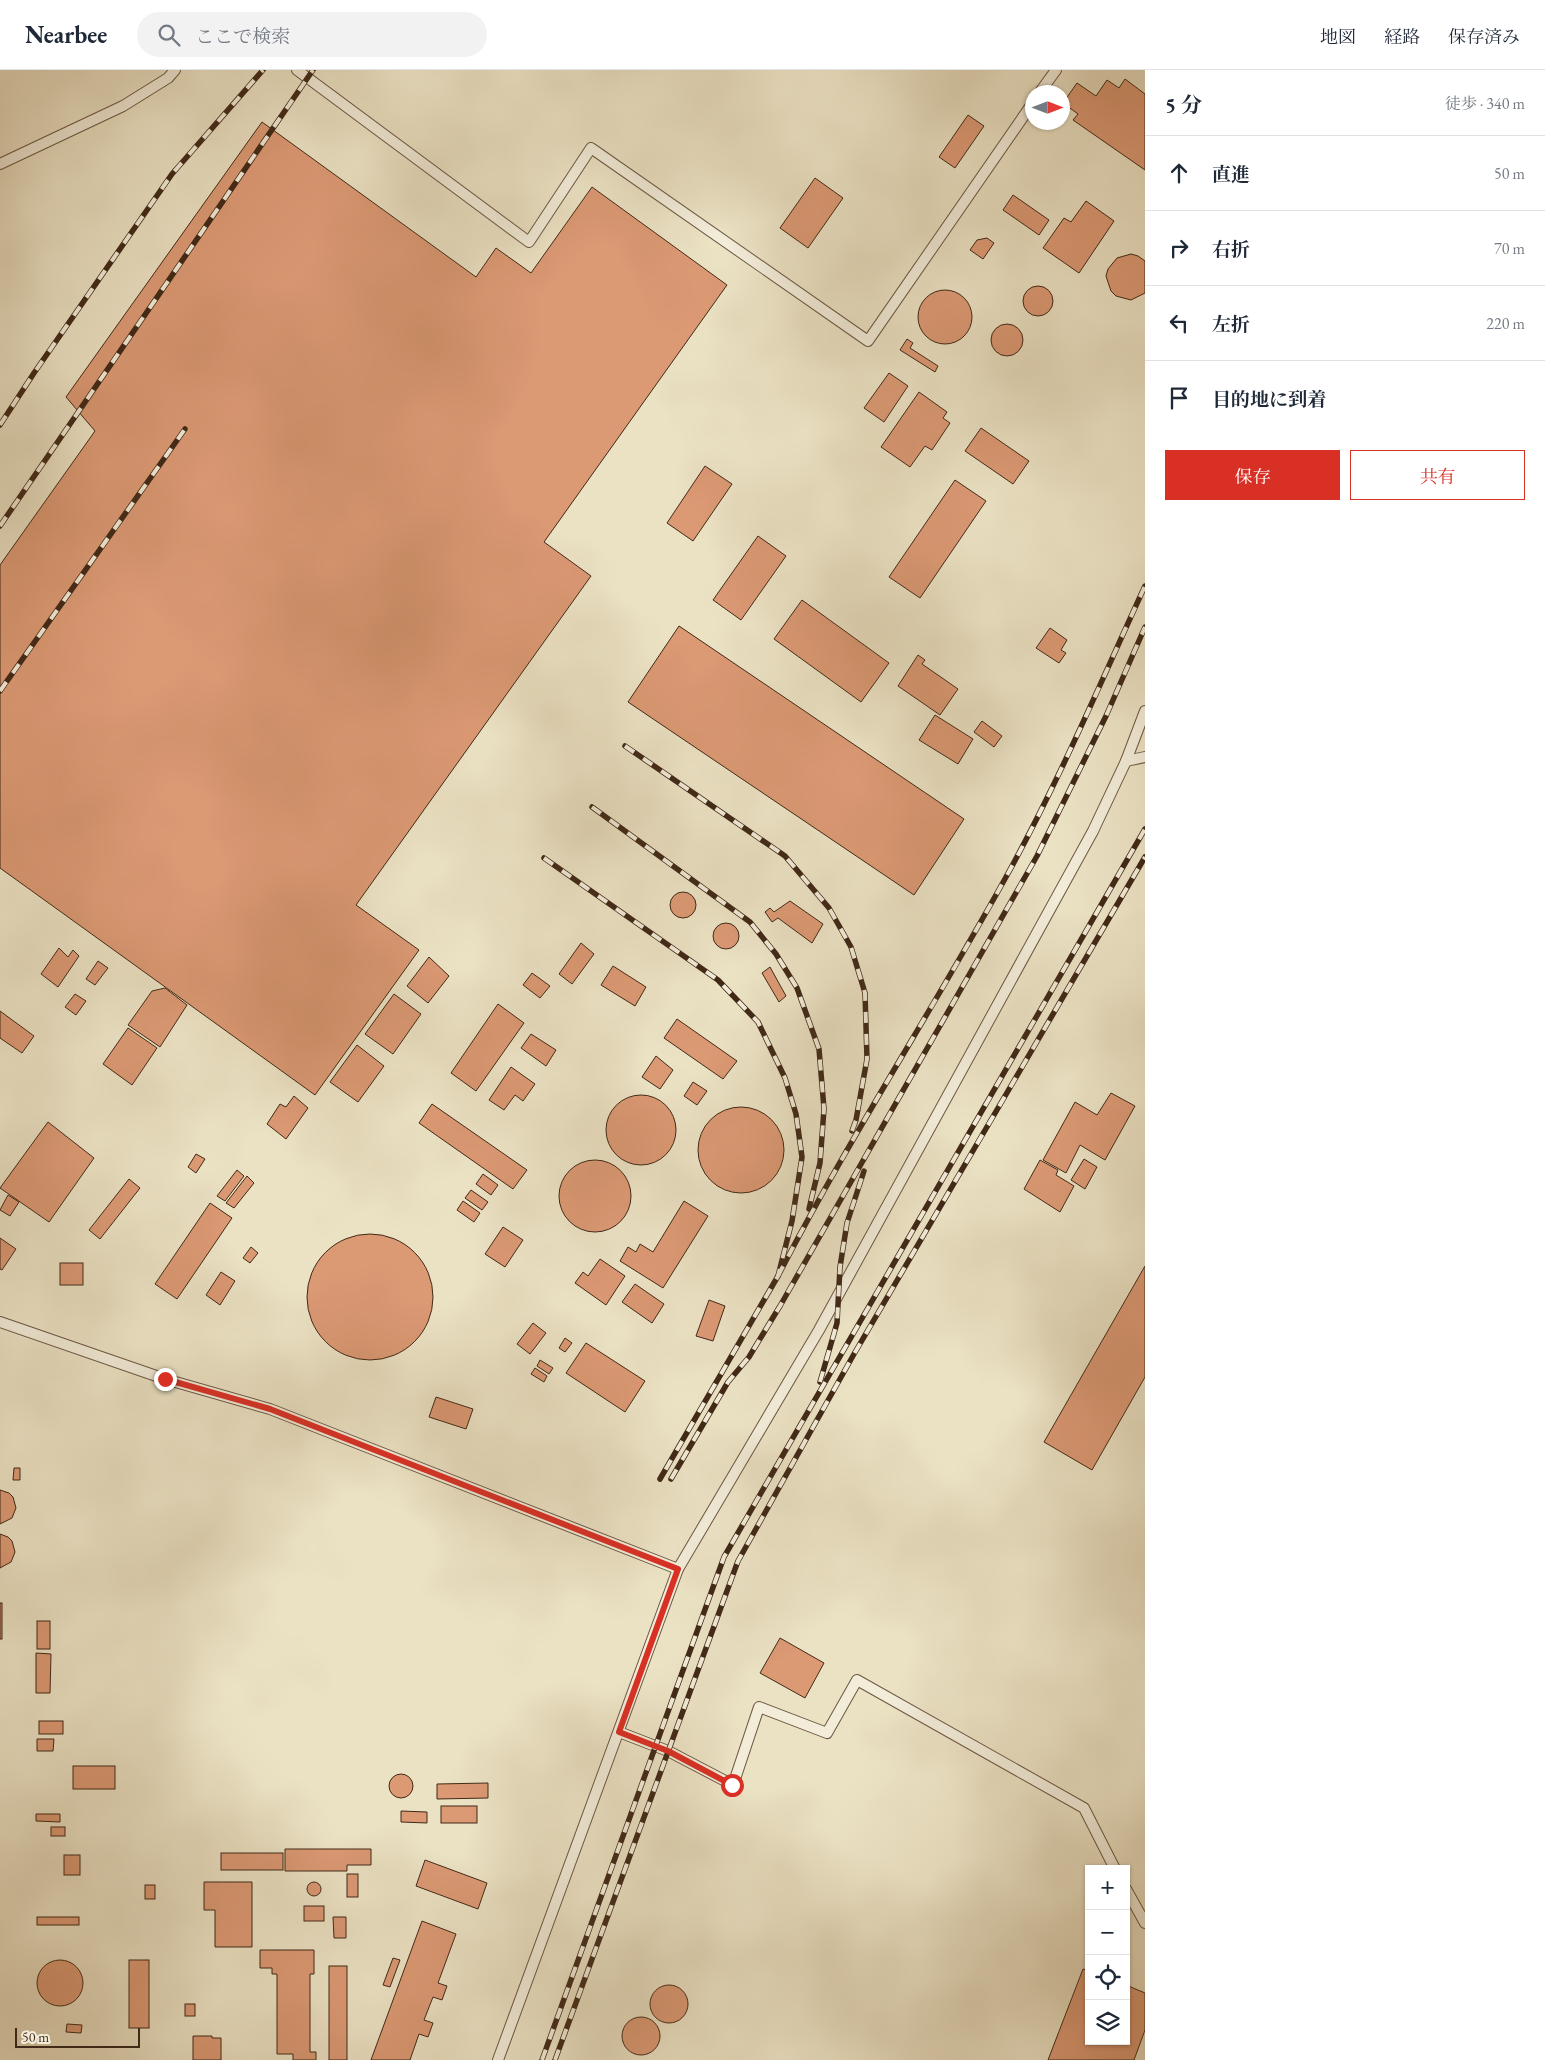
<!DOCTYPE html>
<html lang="ja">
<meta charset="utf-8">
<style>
:root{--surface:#fff;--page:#f2f2f3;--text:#1f2937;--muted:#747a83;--line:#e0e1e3;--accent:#d93025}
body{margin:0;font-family:"EB Garamond","Noto Serif JP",serif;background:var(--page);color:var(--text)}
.controls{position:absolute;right:15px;bottom:15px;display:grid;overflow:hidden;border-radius:0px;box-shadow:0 1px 4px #0004}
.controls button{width:45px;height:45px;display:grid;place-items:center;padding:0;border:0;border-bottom:1px solid var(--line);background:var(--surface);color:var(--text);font:25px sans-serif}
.compass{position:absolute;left:1025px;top:15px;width:45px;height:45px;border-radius:50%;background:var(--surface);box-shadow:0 1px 4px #0004;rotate:90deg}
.scale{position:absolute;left:15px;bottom:12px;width:125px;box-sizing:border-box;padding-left:5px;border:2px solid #412917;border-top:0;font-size:14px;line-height:18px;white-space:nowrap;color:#412917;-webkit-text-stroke:4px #f2ecd9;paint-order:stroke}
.stop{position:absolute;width:15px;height:15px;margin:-11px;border:4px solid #d93025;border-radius:50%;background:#fff}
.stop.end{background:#d93025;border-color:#fff;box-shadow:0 1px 5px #0008}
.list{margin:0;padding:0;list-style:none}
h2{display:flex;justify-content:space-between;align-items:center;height:65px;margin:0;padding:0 20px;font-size:21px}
h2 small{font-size:16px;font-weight:400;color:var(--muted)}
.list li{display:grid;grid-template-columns:32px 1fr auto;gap:15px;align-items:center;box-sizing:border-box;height:75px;padding:0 20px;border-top:1px solid var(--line)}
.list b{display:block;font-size:19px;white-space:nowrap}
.list em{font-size:16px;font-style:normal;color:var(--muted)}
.actions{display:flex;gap:10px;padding:15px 20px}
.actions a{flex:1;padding:11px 0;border:1px solid var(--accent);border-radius:0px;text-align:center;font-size:18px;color:var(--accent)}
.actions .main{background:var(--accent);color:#fff}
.icon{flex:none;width:28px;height:28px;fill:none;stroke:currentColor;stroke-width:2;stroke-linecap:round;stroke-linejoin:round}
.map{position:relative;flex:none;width:1145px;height:1990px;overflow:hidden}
header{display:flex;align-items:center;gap:30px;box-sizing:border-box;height:70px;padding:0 25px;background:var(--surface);border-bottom:1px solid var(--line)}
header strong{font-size:24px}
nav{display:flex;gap:28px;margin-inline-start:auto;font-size:18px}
.search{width:350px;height:45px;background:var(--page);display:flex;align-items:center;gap:12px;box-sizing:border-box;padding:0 18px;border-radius:28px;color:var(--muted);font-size:19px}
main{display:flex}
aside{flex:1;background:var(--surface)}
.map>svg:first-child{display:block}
</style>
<header>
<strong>Nearbee</strong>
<div class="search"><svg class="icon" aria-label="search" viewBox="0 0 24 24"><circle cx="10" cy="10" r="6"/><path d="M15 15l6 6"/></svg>ここで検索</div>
<nav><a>地図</a><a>経路</a><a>保存済み</a></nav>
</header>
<main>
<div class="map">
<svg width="1145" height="1990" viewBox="0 0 1145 1990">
<rect width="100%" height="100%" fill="#ebe2c4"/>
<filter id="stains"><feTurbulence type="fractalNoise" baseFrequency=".004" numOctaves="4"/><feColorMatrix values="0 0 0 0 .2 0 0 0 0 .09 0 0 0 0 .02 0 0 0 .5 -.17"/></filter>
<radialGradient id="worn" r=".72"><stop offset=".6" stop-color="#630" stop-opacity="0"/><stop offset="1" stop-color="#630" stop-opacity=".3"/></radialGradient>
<!-- building -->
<g fill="#db9974" stroke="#412917">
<path d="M1125,9L1145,24V100L1073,50L1078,44L1063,33L1077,13L1096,26L1107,10L1119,18Z"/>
<path d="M968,45L984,56L955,98L939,87Z"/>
<path d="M262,52L476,207L496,178L531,203L592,117L727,215L544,472L591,506L356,835L419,880L315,1025L0,798V495L95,361L66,327Z"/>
<path d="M815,108L843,128L808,178L780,158Z"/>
<path d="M1013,125L1049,150L1039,165L1003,140Z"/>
<path d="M1086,131L1114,151L1079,203L1043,178L1064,148L1071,152Z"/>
<path d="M987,168L994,173L983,189L970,180L977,170Z"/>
<path d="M1131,184L1138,186L1145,191V223L1131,230L1116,226L1111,221L1106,206L1108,199L1117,188Z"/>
<circle cx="1038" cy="231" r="15"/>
<circle cx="945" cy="247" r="27"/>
<circle cx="1007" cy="270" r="16"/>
<path d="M907,269L913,273L910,278L938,296L935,302L900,280Z"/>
<path d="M889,303L908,316L884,352L864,338Z"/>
<path d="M919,322L947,342L943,348L950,353L932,380L925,376L910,397L881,377Z"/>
<path d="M981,358L1029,391L1013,414L965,381Z"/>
<path d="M705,396L732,414L693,471L667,453Z"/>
<path d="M955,410L986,431L920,528L889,507Z"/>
<path d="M758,466L786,486L741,550L713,530Z"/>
<path d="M802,530L889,593L861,632L774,569Z"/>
<path d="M679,556L964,749L914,825L628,632Z"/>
<path d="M1050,558L1067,570L1061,580L1066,583L1059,593L1036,578Z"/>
<path d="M918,585L925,590L922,594L958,619L940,645L898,616Z"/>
<path d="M935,645L973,669L958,694L919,670Z"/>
<path d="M982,651L1002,666L994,677L974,662Z"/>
<circle cx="683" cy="835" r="13"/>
<path d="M790,831L823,854L812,873L778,848L772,852L765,842L770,838L774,842Z"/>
<circle cx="726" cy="866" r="13"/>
<path d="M581,873L594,884L572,914L559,904Z"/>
<path d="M59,878L68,887L73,880L79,886L58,917L41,904Z"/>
<path d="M429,887L449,906L428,933L407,916Z"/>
<path d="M98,891L108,898L95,915L86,909Z"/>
<path d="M613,896L646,917L635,936L601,915Z"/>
<path d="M770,897L786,926L779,932L762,903Z"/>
<path d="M532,903L550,916L540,928L523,915Z"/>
<path d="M165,918L187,935L160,977L128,955L152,921Z"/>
<path d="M75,924L86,931L76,945L65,937Z"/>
<path d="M394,924L421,944L393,984L365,964Z"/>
<path d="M498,934L524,953L476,1021L451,1003Z"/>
<path d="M0,941L34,966L22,983L0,968Z"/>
<path d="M677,949L737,991L723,1009L664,968Z"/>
<path d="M128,958L157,978L132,1015L103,994Z"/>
<path d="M531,964L556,980L546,996L521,978Z"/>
<path d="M357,975L384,996L358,1032L330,1012Z"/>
<path d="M656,986L673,1000L660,1019L642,1007Z"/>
<path d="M511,997L535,1014L523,1031L515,1025L504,1040L489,1030Z"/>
<path d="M693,1012L707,1021L697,1035L684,1026Z"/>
<path d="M1111,1023L1135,1036L1105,1090L1080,1075L1066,1103L1043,1090L1075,1032L1097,1045Z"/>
<circle cx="641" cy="1060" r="35"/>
<path d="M294,1026L308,1038L286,1069L267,1054L280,1034L286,1037Z"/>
<path d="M432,1034L527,1100L513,1119L419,1053Z"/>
<circle cx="741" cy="1080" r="43"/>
<path d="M48,1052L94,1088L49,1152L0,1118Z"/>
<path d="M196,1084L205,1089L196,1103L188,1097Z"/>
<path d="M1084,1089L1097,1097L1085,1119L1071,1110Z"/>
<circle cx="595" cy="1126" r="36"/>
<path d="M1040,1090L1058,1100L1056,1105L1074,1116L1060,1142L1024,1119Z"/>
<path d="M237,1100L244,1106L225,1131L217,1126Z"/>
<path d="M483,1104L498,1115L491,1125L476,1114Z"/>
<path d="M247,1106L254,1113L234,1138L226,1133Z"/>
<path d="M129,1109L140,1118L100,1169L89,1160Z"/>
<path d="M471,1120L488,1132L482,1140L465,1128Z"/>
<path d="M8,1125L19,1132L10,1146L0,1140Z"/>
<path d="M463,1131L480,1143L474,1152L457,1140Z"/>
<path d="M684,1131L708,1146L663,1218L620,1191L628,1177L636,1182L640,1174L653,1182Z"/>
<path d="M210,1133L232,1148L177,1229L155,1214Z"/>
<path d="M503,1157L523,1170L505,1197L485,1184Z"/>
<circle cx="370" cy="1227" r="63"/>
<path d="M0,1168L16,1179L2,1200L0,1199Z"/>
<path d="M251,1177L258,1183L250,1193L243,1188Z"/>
<path d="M600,1189L625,1206L606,1235L575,1213L583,1202L588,1206Z"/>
<rect x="60" y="1193" width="23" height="22"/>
<path d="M1145,1196V1307L1092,1400L1044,1372Z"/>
<path d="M221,1202L235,1211L220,1235L206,1225Z"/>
<path d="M635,1214L664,1234L652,1253L622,1232Z"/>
<path d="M709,1230L725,1236L713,1271L696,1266Z"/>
<path d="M533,1253L546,1263L530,1284L517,1274Z"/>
<path d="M565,1268L572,1273L565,1282L559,1278Z"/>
<path d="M586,1273L645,1311L625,1342L566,1303Z"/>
<path d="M540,1290L553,1298L549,1304L537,1296Z"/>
<path d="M535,1298L547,1306L544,1312L531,1304Z"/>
<path d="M436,1327L473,1339L466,1359L429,1347Z"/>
<path d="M14,1398H20V1410H13Z"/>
<path d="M0,1420L9,1423L13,1427L16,1438L12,1448L0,1454Z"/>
<path d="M0,1464L8,1467L12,1471L15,1482L11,1492L0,1498Z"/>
<rect x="0" y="1533" width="2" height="36"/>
<rect x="37" y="1551" width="13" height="28"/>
<path d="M780,1568L824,1593L805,1628L760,1603Z"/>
<path d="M36,1583L51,1584L50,1623H36Z"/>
<rect x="39" y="1651" width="24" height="13"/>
<path d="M37,1669H54L53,1681H37Z"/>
<rect x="73" y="1696" width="42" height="23"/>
<circle cx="401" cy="1716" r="12"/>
<path d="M488,1713V1728L437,1729V1714Z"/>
<rect x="441" y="1736" width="36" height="17"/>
<path d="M401,1741L427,1742V1753L401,1752Z"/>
<path d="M36,1744H60V1752L36,1751Z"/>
<rect x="51" y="1757" width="14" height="9"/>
<path d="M285,1779H371V1795H347V1801H285Z"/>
<rect x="221" y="1783" width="62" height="17"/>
<rect x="64" y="1785" width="16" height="20"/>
<path d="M425,1790L487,1813L478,1839L416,1816Z"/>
<rect x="347" y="1804" width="11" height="23"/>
<circle cx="314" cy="1819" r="7"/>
<path d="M204,1812H252V1877H215V1840H204Z"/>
<rect x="145" y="1815" width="10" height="14"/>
<rect x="304" y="1836" width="20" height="15"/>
<rect x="37" y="1847" width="42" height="8"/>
<path d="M333,1847H346V1868H334Z"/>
<path d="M422,1851L456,1864L438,1913L447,1916L442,1930L433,1927L424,1950L433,1953L428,1967L419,1964L410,1990H371Z"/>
<path d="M260,1880H314V1904H310V1982H316V1990H293V1984H277V1904H272V1898H260Z"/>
<path d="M393,1888L400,1890L390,1917L383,1915Z"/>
<circle cx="60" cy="1913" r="23"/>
<rect x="129" y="1890" width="20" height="68"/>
<rect x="329" y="1896" width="18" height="94"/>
<path d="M1083,1899L1089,1901V1971H1126V1915L1145,1923V1960L1134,1990H1048Z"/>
<circle cx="669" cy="1934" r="19"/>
<rect x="185" y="1934" width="10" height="12"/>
<circle cx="641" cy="1966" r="19"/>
<path d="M67,1954L82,1955L81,1963L66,1962Z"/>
<path d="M193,1966H212V1968H221V1990H193Z"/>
</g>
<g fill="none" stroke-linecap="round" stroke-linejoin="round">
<defs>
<g id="lane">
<path d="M297,0L529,172L591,78L868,271L1032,34"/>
<path d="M1040,22L1056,0"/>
<path d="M0,94L123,36L168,8L175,0"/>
<path d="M1126,691L1145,687"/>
<path d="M0,1252L165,1309L270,1339L678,1499"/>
<path d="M619,1662L668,1681L733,1715L759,1637L827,1663L857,1610L1084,1738L1115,1799"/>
<path d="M1126,1819L1145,1853"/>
<path d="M498,1990L678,1499L819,1260L1093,761L1126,691L1145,641"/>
</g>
</defs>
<!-- lane casing -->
<use href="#lane" stroke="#6c5742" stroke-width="12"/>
<!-- lane -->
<use href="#lane" stroke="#f2ecd9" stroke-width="10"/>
<defs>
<g id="rail">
<path d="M0,355L34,303L172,104L263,0"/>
<path d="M0,456L313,0"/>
<path d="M0,621L185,359"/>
<path d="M625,676L785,786L829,838L851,877L865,923L867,989L856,1050L852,1061"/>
<path d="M592,737L750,852L776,884L797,918L819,979L824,1039L820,1093L809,1139"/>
<path d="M544,788L718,910L758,952L785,1008L796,1044L802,1087L792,1151L778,1206L660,1409"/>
<path d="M778,1206C848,1070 932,941 1006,807C1058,713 1100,614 1145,516"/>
<path d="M820,1312L837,1253L840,1197L847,1153L864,1101"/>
<path d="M671,1409L728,1312L749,1287L780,1236L1037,786L1106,646L1145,557"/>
<path d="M542,1990L724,1487L1145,759"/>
<path d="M555,1990L738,1491L854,1284L1145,787"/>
</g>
</defs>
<!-- rail casing -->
<use href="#rail" stroke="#412917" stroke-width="5.5"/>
<!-- rail -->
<use href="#rail" stroke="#f2ecd9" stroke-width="4" stroke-dasharray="11" stroke-linecap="butt"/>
</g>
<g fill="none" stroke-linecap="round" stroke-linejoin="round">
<!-- route -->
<path stroke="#d93025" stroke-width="6" d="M165,1309L270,1339L678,1499L619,1662L668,1681L732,1715"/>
</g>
<rect width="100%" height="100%" filter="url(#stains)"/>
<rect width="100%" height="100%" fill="url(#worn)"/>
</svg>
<div class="controls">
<button>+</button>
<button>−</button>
<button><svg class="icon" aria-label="locate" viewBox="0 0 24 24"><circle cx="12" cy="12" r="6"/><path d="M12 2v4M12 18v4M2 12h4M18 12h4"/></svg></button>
<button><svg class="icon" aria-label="layers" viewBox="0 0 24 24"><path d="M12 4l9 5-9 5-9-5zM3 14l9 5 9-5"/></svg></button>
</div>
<svg class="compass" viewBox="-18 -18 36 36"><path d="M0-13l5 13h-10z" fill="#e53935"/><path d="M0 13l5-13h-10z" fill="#747a83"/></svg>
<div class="scale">50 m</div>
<div class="stop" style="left:732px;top:1715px"></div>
<div class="stop end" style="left:165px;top:1309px"></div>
</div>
<aside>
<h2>5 分<small>徒歩 · 340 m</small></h2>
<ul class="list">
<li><svg class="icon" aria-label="ahead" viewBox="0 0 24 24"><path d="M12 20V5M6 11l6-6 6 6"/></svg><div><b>直進</b></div><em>50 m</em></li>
<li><svg class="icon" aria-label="right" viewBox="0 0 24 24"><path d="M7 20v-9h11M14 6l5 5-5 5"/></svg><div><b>右折</b></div><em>70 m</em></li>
<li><svg class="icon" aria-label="left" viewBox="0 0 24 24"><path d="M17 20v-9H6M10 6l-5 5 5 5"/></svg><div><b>左折</b></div><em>220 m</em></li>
<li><svg class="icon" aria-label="arrive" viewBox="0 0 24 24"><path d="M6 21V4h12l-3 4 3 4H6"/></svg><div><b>目的地に到着</b></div></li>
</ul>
<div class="actions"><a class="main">保存</a><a>共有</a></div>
</aside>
</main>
